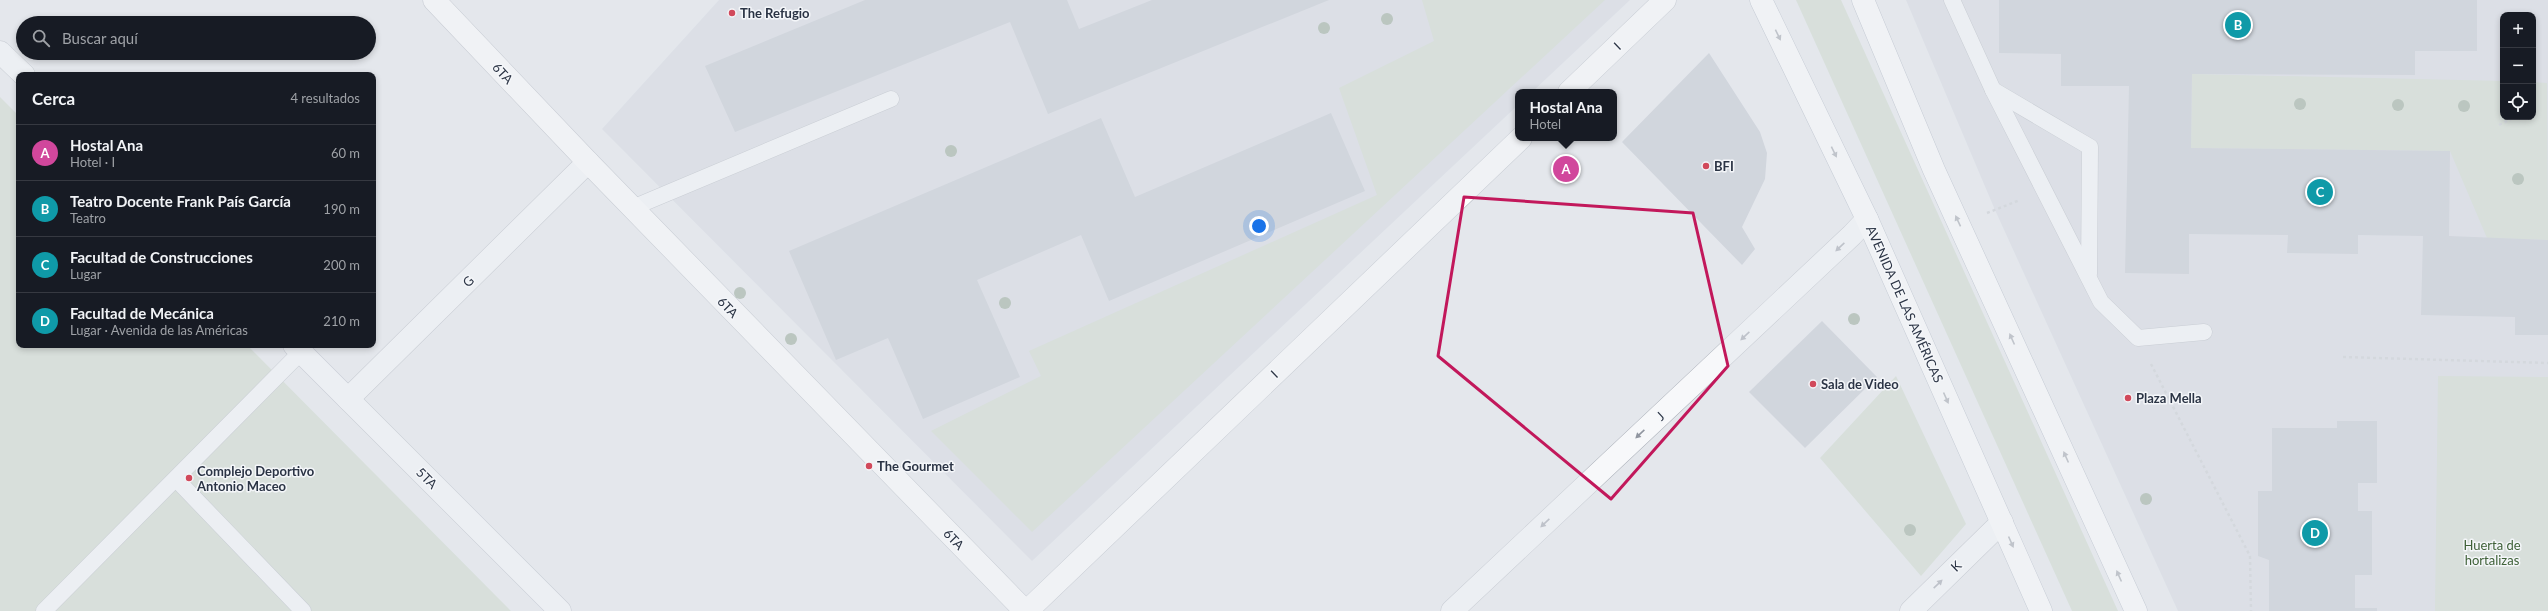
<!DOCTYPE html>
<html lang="es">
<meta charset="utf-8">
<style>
:root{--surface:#171b24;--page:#20242c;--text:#f1f3f6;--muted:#9ea1a6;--line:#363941;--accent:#7c3aed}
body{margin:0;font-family:Lato,sans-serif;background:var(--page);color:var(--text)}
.controls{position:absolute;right:12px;top:12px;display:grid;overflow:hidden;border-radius:8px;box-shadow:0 2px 6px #0003}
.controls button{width:36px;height:36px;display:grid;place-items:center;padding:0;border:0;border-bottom:1px solid var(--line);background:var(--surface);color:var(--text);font:20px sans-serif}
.you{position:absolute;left:1259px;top:226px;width:14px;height:14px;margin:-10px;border:3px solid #fff;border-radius:50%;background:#1a73e8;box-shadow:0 0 0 6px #1a73e833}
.badge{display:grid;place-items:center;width:26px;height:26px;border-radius:50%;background:var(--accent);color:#fff;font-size:13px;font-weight:700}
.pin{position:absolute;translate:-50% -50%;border:2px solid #fff;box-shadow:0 1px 4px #0006}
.popup{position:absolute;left:1515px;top:89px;width:102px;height:52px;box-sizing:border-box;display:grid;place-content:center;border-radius:8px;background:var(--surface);filter:drop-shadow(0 1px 3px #0005);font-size:13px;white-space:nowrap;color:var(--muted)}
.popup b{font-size:15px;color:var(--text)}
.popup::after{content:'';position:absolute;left:50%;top:100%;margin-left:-8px;border:8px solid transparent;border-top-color:var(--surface)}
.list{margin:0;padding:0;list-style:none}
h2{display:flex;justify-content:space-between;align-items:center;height:52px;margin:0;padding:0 16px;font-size:17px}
h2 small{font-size:13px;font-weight:400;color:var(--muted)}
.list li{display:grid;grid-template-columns:26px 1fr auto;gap:12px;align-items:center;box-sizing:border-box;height:56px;padding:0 16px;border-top:1px solid var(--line)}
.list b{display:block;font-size:15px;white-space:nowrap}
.list p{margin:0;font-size:13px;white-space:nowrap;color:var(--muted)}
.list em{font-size:13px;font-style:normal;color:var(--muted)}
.icon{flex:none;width:22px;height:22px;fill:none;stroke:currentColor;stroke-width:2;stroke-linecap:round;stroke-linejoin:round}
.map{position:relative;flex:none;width:2548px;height:611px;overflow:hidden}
.search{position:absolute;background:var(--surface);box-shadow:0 2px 6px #0003;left:16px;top:16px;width:360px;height:44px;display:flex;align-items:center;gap:10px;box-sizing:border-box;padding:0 14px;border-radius:22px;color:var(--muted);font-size:15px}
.panel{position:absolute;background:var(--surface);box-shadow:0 2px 6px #0003;left:16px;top:72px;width:360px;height:276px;border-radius:8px}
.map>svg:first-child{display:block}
</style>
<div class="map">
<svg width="2548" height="611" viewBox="0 0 2548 611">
<rect width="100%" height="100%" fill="#e4e7ec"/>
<!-- built -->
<g fill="#d2d6de" fill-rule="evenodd">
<path d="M719,0H1630L1532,92H1518V105L1032,561L602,129Z"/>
<path d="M1906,0H2548V611H2178L1995,210ZM2503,15H2533V117H2503Z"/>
</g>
<!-- green -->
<g fill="#c9d6c5">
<path d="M1422,0H1605L1032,532L931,431L1041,376L1029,351L1377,195L1339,88L1434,41Z"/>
<path d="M1796,0H1841L2118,611H2072Z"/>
<path d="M2192,74L2503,81V117H2533V82L2547,83L2548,240L2487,238L2450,151L2191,148Z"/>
<path d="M0,97L19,116V345H247L511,611H0Z"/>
<path d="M1896,376L1966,524L1921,576L1820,458Z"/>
<path d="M2438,376L2548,377V611H2435Z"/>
</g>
<!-- building -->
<g fill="#bbc0ca">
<path d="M865,0H1067L1079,29L1152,0H1329L1048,114L1010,22L735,132L705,66Z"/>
<path d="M1999,0H2477V51H2415V75L2192,74L2191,148L2450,151L2449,236L2548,240V335H2515V317L2421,315L2423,236L2358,235V254L2287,253L2288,235L2189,234V274L2125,273L2129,86H2061V54L1999,53Z"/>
<path d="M1709,53L1760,132L1767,153L1765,179L1742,227L1755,249L1742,265L1622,142Z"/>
<path d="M1331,113L1365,191L1109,301L1081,235L977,280L1020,377L923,419L888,338L836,360L789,251L1101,118L1135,197Z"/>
<path d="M1822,321L1877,377L1805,448L1749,392Z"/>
<path d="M2337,421H2377V483H2358V511H2372V575H2355V608H2377V611H2269V560L2258,556V491H2272V428H2337Z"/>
</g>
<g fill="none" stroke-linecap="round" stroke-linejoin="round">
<defs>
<g id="lane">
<path d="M1952,0L1993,90L2101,302L2138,338L2204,332"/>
<path d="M1993,90L2090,147L2089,274"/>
<path d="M632,208L891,99"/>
<path d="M176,479L303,611"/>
<path d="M44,611L301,352"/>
</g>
<g id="street">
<path d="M0,52L24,75"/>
<path d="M294,345L560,611"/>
<path d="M348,399L588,162"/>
<path d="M1452,611L1852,235L1867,219"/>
<path d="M1911,611L2002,522"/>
</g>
<g id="secondary">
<path d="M434,0L588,162L1025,611"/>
<path d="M1569,92L1665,0"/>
<path d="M1027,611L1521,138"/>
</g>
<g id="primary">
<path d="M1761,0L1867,219L2041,611"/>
<path d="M1863,0L1934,170L2136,611"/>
</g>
</defs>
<!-- lane casing -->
<use href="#lane" stroke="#a9aeb7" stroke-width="17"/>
<!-- street casing -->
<use href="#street" stroke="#a9aeb7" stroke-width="23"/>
<!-- secondary casing -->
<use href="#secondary" stroke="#a9aeb7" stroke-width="23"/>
<!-- primary casing -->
<use href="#primary" stroke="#a3abb8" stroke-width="23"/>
<!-- path -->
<g stroke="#c2c5cb" stroke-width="2.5" stroke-dasharray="3 3" stroke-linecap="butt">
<path d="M2533,108L2534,107"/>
<path d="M2499,125L2515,117"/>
<path d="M1987,213L2020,200"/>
<path d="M2343,357L2548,363"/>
<path d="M2151,364L2250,556L2251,611"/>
</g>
<!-- lane -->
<use href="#lane" stroke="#f7f8fa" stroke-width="16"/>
<!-- street -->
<use href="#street" stroke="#f7f8fa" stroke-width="22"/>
<!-- secondary -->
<use href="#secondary" stroke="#fff" stroke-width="22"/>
<!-- primary -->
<use href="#primary" stroke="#fff" stroke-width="22"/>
</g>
<!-- trees -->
<g fill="#899d89">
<circle cx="1387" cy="19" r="6"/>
<circle cx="1324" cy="28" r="6"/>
<circle cx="2300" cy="104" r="6"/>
<circle cx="2398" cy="105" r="6"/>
<circle cx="2464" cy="106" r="6"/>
<circle cx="951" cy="151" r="6"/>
<circle cx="2518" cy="179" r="6"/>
<circle cx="740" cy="293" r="6"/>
<circle cx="1005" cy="303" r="6"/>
<circle cx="1854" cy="319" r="6"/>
<circle cx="791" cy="339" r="6"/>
<circle cx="2146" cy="499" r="6"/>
<circle cx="1910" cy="530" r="6"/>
</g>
<!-- one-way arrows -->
<defs><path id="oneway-solid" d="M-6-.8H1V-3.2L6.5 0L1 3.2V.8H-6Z"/></defs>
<g fill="#959aa2">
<use href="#oneway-solid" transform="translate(1778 35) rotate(64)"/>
<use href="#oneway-solid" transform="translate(1834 152) rotate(64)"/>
<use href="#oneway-solid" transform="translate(1958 221) rotate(-115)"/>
<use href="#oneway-solid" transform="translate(2012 339) rotate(-114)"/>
<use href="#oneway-solid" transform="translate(1946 398) rotate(66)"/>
<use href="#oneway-solid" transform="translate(2066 457) rotate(-114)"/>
<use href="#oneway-solid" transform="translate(2011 542) rotate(66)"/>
<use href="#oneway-solid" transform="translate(2119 576) rotate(-114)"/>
</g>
<g fill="#9196a0">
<use href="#oneway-solid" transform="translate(1840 247) rotate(137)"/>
<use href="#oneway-solid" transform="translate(1745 336) rotate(137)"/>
<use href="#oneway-solid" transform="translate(1640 434) rotate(137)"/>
<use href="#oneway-solid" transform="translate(1545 523) rotate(137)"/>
<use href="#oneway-solid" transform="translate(1938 584) rotate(-44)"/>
</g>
<!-- marked area -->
<path d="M0 0H2548V611H0ZM1464,197L1693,213L1728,366L1611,499L1438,356Z" fill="#e4e7ec" fill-opacity=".55" fill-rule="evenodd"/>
<path fill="none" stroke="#c2185b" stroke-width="3" stroke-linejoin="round" d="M1464,197L1693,213L1728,366L1611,499L1438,356Z"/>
<!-- markers -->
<g fill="#d1495b" stroke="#f4f6f9" stroke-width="1.5">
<circle cx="732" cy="13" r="4"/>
<circle cx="1706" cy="166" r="4"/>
<circle cx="1813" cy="384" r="4"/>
<circle cx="2128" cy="398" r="4"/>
<circle cx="869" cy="466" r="4"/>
<circle cx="189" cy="478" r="4"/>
</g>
<g text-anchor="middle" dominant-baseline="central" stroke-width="3" stroke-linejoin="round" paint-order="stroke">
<!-- poi labels -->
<g font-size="13" font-weight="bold" fill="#2b3445" stroke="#f4f6f9" text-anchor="start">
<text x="740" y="13">The Refugio</text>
<text x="1714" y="166">BFI</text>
<text x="1821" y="384">Sala de Video</text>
<text x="2136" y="398">Plaza Mella</text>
<text x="877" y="466">The Gourmet</text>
<text x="197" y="471">Complejo Deportivo<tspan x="197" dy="15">Antonio Maceo</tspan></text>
</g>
<!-- street labels -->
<g font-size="13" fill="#2b3445" stroke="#f4f6f9">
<text transform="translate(1617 46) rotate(-44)">I</text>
<text transform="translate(503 73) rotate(47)">6TA</text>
<text transform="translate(468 281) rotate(-45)">G</text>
<text transform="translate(1905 304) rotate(66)">AVENIDA DE LAS AMÉRICAS</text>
<text transform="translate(728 307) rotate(46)">6TA</text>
<text transform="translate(1274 374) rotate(-44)">I</text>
<text transform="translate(1660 416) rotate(-43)">J</text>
<text transform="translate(427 478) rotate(45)">5TA</text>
<text transform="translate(954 539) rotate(46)">6TA</text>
<text transform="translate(1956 566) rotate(-44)">K</text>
</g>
<!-- park labels -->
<g font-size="13" fill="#3f6138" stroke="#f4f6f9">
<text x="2492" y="545">Huerta de<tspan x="2492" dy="15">hortalizas</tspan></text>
</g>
</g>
</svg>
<div class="controls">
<button>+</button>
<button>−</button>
<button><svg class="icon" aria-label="locate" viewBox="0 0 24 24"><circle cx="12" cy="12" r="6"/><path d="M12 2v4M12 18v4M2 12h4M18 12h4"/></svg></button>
</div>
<div class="you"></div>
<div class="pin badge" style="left:1566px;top:169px;background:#d1479c">A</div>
<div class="popup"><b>Hostal Ana</b>Hotel</div>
<div class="pin badge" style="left:2238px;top:25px;background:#0f9aa8">B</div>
<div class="pin badge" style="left:2320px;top:192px;background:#0f9aa8">C</div>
<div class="pin badge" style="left:2315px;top:533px;background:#0f9aa8">D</div>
<div class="search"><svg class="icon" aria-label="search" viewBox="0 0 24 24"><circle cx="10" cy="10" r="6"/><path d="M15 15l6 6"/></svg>Buscar aquí</div>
<section class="panel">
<h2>Cerca<small>4 resultados</small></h2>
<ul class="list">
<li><span class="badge" style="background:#d1479c">A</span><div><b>Hostal Ana</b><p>Hotel · I</p></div><em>60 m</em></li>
<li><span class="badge" style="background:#0f9aa8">B</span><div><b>Teatro Docente Frank País García</b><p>Teatro</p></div><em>190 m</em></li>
<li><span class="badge" style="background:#0f9aa8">C</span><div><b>Facultad de Construcciones</b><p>Lugar</p></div><em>200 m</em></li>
<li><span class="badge" style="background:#0f9aa8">D</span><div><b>Facultad de Mecánica</b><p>Lugar · Avenida de las Américas</p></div><em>210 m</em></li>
</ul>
</section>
</div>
